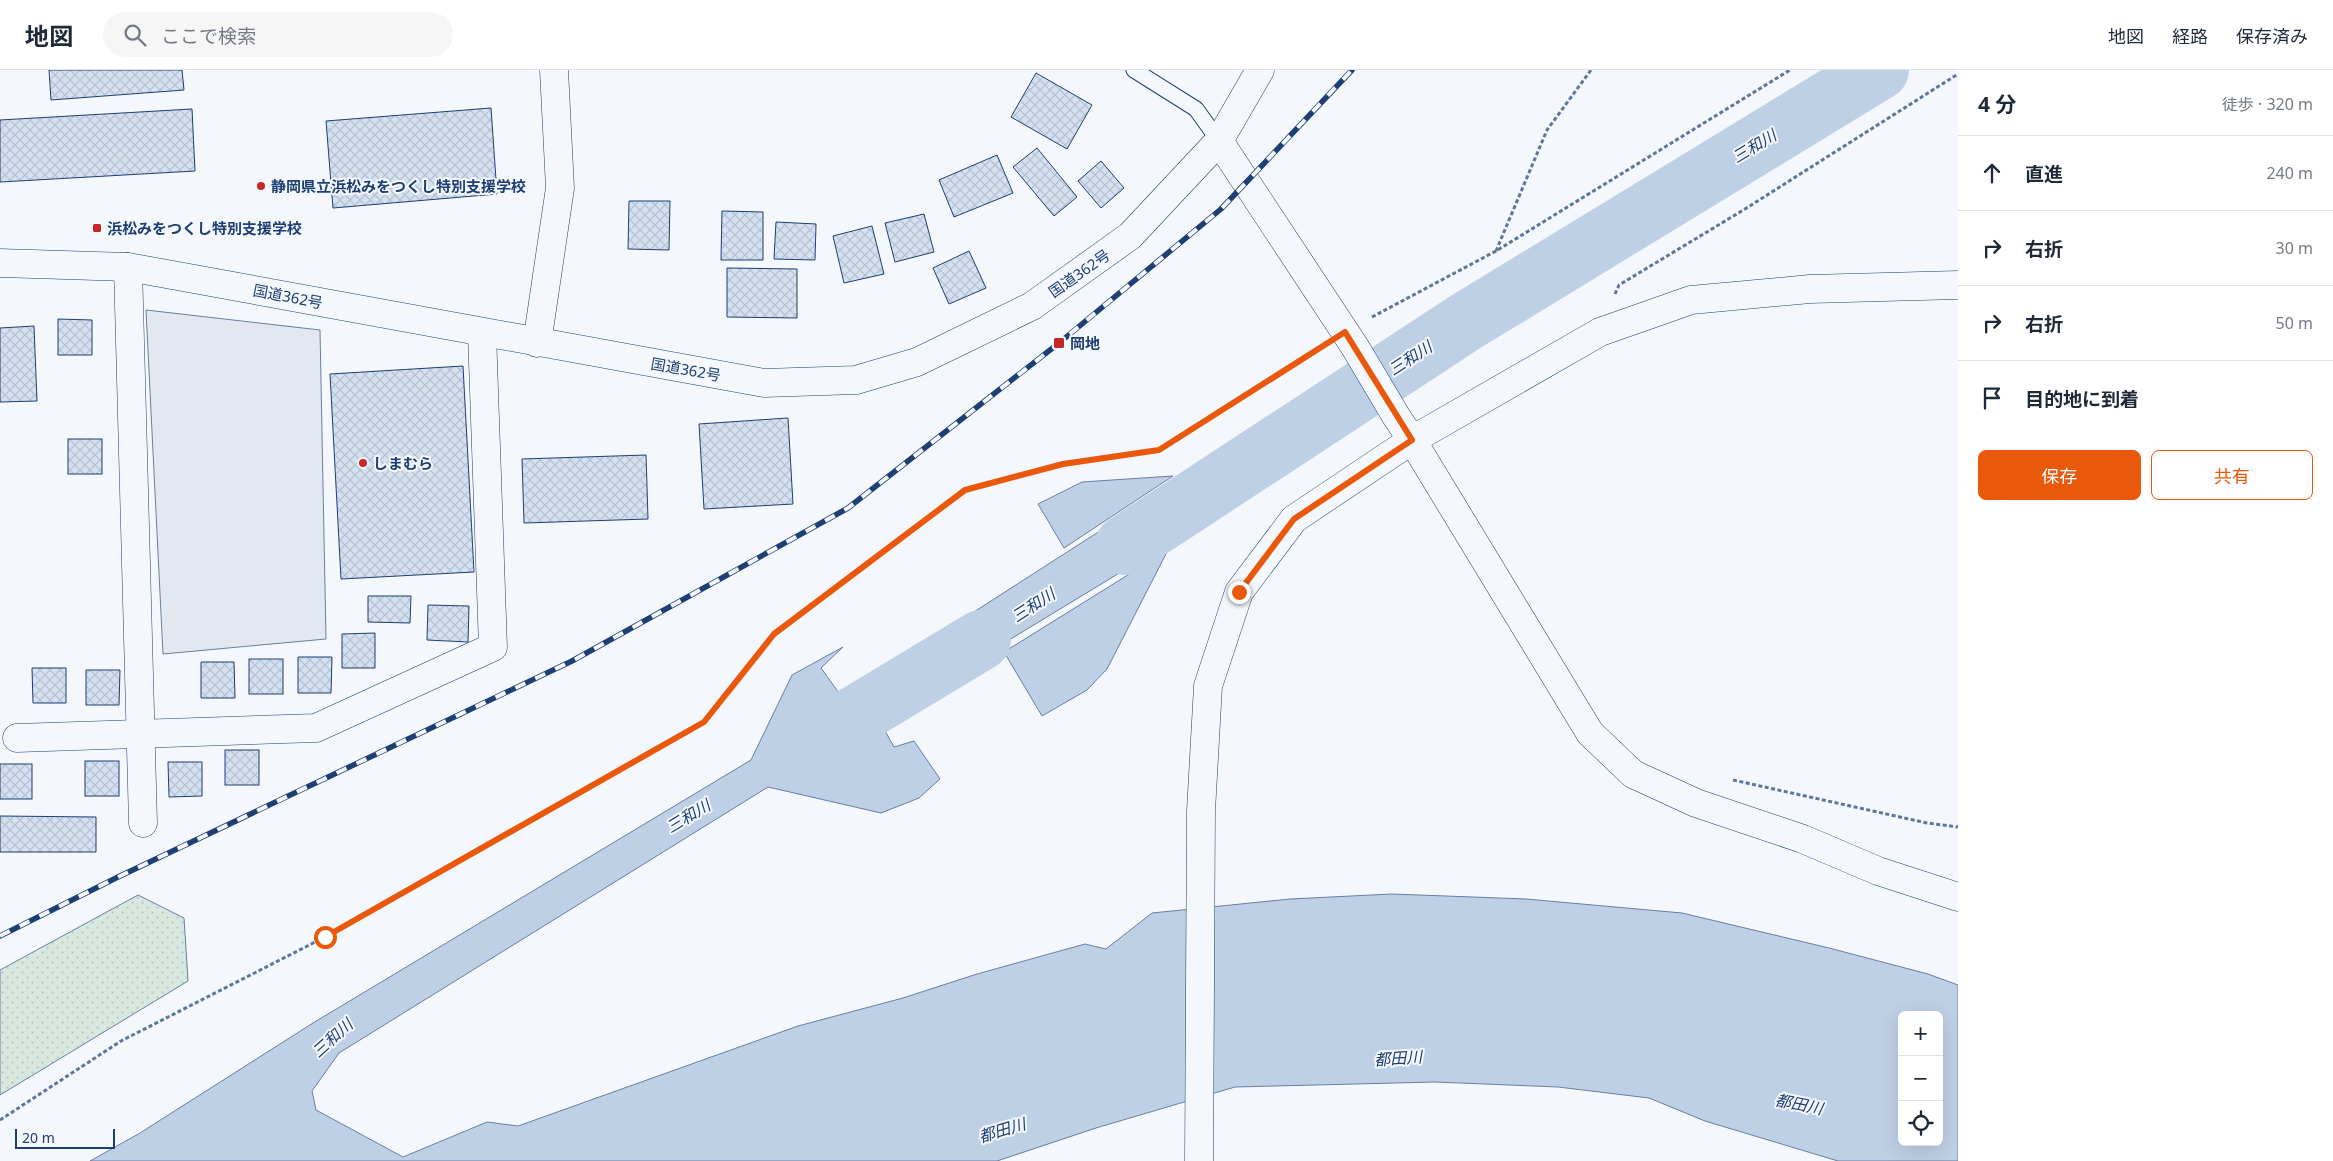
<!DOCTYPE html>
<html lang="ja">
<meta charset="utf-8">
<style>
:root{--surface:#fff;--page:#f6f6f7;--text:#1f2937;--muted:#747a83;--line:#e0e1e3;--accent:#ea580c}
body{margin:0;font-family:"Noto Sans","Noto Sans JP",sans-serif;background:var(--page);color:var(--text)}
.controls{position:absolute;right:15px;bottom:15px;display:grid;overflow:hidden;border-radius:8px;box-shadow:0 5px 20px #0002}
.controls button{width:45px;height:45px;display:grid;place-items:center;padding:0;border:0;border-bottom:1px solid var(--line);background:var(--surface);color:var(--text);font:25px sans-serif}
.scale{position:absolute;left:15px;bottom:12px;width:100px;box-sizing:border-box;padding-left:5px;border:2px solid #1d3f73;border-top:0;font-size:14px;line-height:18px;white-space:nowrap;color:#1d3f73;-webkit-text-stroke:4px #f4f7fb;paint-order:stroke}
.stop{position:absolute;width:15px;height:15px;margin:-11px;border:4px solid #ea580c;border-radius:50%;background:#fff}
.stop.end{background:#ea580c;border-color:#fff;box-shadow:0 1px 5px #0008}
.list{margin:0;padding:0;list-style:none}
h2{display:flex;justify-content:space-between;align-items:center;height:65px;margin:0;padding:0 20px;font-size:21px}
h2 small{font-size:16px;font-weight:400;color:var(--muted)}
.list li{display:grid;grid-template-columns:32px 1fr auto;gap:15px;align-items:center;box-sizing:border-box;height:75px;padding:0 20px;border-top:1px solid var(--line)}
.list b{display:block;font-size:19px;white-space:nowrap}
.list em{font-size:16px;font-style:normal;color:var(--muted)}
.actions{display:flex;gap:10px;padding:15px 20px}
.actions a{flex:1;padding:11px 0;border:1px solid var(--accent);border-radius:8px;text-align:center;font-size:18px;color:var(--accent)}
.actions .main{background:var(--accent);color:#fff}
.icon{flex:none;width:28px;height:28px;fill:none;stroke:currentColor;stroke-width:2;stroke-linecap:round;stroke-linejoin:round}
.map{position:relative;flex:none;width:1958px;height:1091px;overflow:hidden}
header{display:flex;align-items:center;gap:30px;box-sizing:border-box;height:70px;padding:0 25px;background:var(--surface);border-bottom:1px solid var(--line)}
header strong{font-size:24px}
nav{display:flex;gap:28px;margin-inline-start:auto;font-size:18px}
.search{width:350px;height:45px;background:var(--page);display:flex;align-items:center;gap:12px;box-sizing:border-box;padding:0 18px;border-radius:28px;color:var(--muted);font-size:19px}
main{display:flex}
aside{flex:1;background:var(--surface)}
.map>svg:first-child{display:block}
</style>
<header>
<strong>地図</strong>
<div class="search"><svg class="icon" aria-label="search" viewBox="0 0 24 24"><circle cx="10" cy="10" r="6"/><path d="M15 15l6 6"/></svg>ここで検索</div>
<nav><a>地図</a><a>経路</a><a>保存済み</a></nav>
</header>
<main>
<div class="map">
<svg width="1958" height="1091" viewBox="0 0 1958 1091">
<defs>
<pattern id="grass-dots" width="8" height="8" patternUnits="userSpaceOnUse" patternTransform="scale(1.25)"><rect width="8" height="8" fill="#d7e8df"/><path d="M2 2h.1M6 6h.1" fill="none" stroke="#b8c8c3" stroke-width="1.8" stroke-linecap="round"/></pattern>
<pattern id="building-cross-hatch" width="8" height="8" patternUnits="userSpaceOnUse" patternTransform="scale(1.25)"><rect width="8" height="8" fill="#d5e0f0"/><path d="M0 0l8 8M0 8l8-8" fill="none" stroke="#b6c1d1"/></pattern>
</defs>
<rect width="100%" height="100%" fill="#f4f7fb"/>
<!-- grass -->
<path fill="url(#grass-dots)" stroke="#687fa3" d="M138,825L184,848L188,911L0,1025V900Z"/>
<!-- parking -->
<path fill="#e3e8f0" stroke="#687fa3" d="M146,240L320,260L326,569L163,584Z"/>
<!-- water -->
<g fill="#bed0e5" stroke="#687fa3" fill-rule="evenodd">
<path d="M1245,396L1193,431L1172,471L935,615L934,623L921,631L896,592L1187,405Z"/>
<path d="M1173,406L1064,478L1038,434L1082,412Z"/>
<path d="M1168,480L1107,599L1087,620L1042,646L1004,582Z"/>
<path d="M843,577L821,598L839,623L865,609L887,644L880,652L894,677L914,671L940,709L919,728L881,743L768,717L339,983L312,1021L316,1040L403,1087L487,1052L518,1056L798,956L903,928L977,904L1085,874L1106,879L1152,843L1290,829L1392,824L1526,829L1682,843L1829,878L1928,904L1958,915V1091H1838L1705,1051L1649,1028L1558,1017L1435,1012L1235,1017L1096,1058L997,1091H90L140,1063L313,953L751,690L792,605ZM1902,945H1939V1072H1902Z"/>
</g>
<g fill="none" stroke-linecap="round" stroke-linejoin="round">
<!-- river -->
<g stroke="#bed0e5" stroke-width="60">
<path d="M1125,475L1467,251L1879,0"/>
<path d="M807,675L981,570"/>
</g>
</g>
<!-- building -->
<g fill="url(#building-cross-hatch)" stroke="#1d3f73">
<path d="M49,0H182L184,20L51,30Z"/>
<path d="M1036,3L1092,35L1067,79L1011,47Z"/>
<path d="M491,38L497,124L333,138L326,51Z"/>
<path d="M192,39L195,101L0,112V50Z"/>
<path d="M1037,78L1077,127L1054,146L1013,97Z"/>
<path d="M997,85L1013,123L954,147L939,110Z"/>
<path d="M1101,91L1124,118L1101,138L1078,111Z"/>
<path d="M629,131H670L669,180L628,179Z"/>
<path d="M722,141L763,142V190H721Z"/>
<path d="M924,144L934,182L895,192L885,153Z"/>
<path d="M776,152L816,154L815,190L774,189Z"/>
<path d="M872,156L884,204L844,213L833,166Z"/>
<path d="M969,181L986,218L949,234L933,198Z"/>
<path d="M727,198L797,199V248L727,247Z"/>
<path d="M58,249L92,250V285H58Z"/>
<path d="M34,256L37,331L0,332V258Z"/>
<path d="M463,296L474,502L341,509L330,304Z"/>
<path d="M788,348L793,434L704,439L699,354Z"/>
<rect x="68" y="369" width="34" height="35"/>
<path d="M646,385L648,449L524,453L522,389Z"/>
<path d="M368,526H411L410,553L368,552Z"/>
<path d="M428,535L469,536L468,572L427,570Z"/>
<path d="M375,563V598H342V564Z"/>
<path d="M298,587H332L331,623H298Z"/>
<rect x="249" y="589" width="34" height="35"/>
<path d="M201,592H234L235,628H201Z"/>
<path d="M32,598H66V633H33Z"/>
<path d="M86,600H120L119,635H86Z"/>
<rect x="225" y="680" width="34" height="35"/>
<rect x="85" y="691" width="34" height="35"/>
<path d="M168,692H202V726L169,727Z"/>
<rect x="0" y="694" width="32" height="35"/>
<path d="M0,746L96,747V782H0Z"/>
</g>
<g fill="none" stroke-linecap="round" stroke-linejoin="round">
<defs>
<path id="service" d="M1134,0L1196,39L1219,71"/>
<g id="minor">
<path d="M128,197L143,753"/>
<path d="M537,273L560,118L554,0"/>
<path d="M1412,370L1590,663L1633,704L1696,733L1803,769L1878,801L1958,827"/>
<path d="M17,668L316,658L493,577L482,263"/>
</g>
<g id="tertiary">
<path d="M1219,71L1355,277L1396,346L1412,370L1600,262L1691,230L1810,219L1958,215"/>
<path d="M1199,1091L1201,741L1208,616L1239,522L1294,449L1412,370"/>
</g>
<path id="trunk" d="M0,193L128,197L764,313L856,310L917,292L1032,236L1130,166L1219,71L1260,0"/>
</defs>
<!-- service casing -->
<use href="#service" stroke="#1d3f73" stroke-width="17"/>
<!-- minor casing -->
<use href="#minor" stroke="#1d3f73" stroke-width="29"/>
<!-- tertiary casing -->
<use href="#tertiary" stroke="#1d3f73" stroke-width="29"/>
<!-- trunk casing -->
<use href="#trunk" stroke="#1d3f73" stroke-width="29"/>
<!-- path -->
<g stroke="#5e769c" stroke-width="3" stroke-dasharray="4 2.5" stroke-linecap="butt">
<path d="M1496,181L1547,60L1591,0"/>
<path d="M1615,224L1619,215L1745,139L1958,4"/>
<path d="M1372,247L1496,181L1790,0"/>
<path d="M1733,710L1927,753L1958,757"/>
<path d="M0,1050L121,971L325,867L704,652L774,564L965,420L1063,394L1159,380L1320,278"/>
</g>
<!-- service -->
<use href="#service" stroke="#f4f7fb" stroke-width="15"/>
<!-- minor -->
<use href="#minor" stroke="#f4f7fb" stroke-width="28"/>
<!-- tertiary -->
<use href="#tertiary" stroke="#f4f7fb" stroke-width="28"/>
<!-- trunk -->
<use href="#trunk" stroke="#f4f7fb" stroke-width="28"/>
<defs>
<path id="rail" d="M0,866L118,807L572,591L848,438L1059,273L1221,139L1352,0"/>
</defs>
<!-- rail casing -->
<use href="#rail" stroke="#1d3f73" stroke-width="5.5"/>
<!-- rail -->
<use href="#rail" stroke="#f4f7fb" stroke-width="4" stroke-dasharray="11" stroke-linecap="butt"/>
</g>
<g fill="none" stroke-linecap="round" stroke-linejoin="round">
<!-- route -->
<path stroke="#ea580c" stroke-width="6" d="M325,867L704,652L774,564L965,420L1063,394L1159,380L1345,262L1412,370L1294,449L1239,522"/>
</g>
<!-- markers -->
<g fill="#c62828" stroke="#f4f7fb" stroke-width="2">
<circle cx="261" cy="116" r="5"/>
<rect x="92" y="153" width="10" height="10" rx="2.5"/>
<rect x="1053" y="267" width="12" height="12" rx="2.5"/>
<circle cx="363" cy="393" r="5"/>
</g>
<g text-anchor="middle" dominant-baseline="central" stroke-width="4" stroke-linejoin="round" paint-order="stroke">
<!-- poi labels -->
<g font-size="15" font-weight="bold" fill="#1d3f73" stroke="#f4f7fb" text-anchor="start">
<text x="271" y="116">静岡県立浜松みをつくし特別支援学校</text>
<text x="107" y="158">浜松みをつくし特別支援学校</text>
<text x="1070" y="273">岡地</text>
<text x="373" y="393">しまむら</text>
</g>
<!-- street labels -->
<g font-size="15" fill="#1d3f73" stroke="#f4f7fb">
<text transform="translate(1079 203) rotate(-35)">国道362号</text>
<text transform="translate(288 226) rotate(11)">国道362号</text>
<text transform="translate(686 299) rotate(10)">国道362号</text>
</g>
<!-- water labels -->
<g font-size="16" font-style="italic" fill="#1d3f73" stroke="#f4f7fb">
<text transform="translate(1754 76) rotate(-31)">三和川</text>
<text transform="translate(1410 288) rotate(-33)">三和川</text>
<text transform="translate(1033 535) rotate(-33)">三和川</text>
<text transform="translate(688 746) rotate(-31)">三和川</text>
<text transform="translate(332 968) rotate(-42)">三和川</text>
<text transform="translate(1398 988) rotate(-4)">都田川</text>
<text transform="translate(1799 1034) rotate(11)">都田川</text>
<text transform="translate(1002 1060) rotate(-17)">都田川</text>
</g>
</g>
</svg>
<div class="controls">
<button>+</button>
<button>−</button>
<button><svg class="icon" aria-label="locate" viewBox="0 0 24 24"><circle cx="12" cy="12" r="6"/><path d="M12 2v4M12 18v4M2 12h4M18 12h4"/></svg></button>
</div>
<div class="scale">20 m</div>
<div class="stop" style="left:325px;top:867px"></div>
<div class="stop end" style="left:1239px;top:522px"></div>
</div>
<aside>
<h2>4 分<small>徒歩 · 320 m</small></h2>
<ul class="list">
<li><svg class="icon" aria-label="ahead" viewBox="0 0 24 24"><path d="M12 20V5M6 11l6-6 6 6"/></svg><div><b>直進</b></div><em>240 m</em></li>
<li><svg class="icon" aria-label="right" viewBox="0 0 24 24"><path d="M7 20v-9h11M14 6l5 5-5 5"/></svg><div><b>右折</b></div><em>30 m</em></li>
<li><svg class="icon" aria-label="right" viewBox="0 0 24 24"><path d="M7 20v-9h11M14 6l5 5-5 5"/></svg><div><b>右折</b></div><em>50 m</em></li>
<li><svg class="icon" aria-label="arrive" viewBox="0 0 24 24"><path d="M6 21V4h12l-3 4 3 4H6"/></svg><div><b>目的地に到着</b></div></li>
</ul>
<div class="actions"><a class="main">保存</a><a>共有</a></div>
</aside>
</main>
